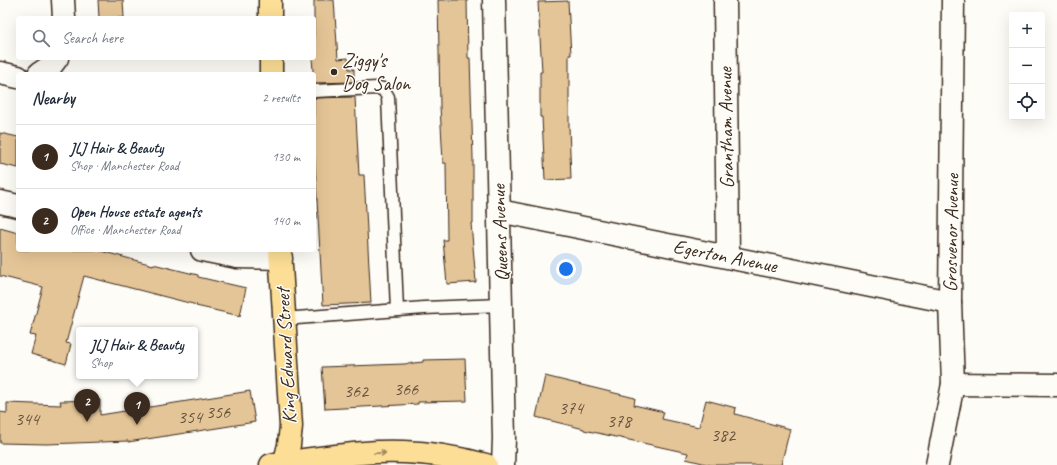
<!DOCTYPE html>
<meta charset="utf-8">
<style>
:root{--surface:#fff;--page:#f6f6f7;--text:#1f2937;--muted:#747a83;--line:#e0e1e3;--accent:#3b2a1e}
body{margin:0;font-family:Caveat,sans-serif;background:var(--page);color:var(--text)}
.controls{position:absolute;right:12px;top:12px;display:grid;overflow:hidden;border-radius:4px;box-shadow:0 4px 16px #0002}
.controls button{width:36px;height:36px;display:grid;place-items:center;padding:0;border:0;border-bottom:1px solid var(--line);background:var(--surface);color:var(--text);font:20px sans-serif}
.you{position:absolute;left:566px;top:269px;width:14px;height:14px;margin:-10px;border:3px solid #fff;border-radius:50%;background:#1a73e8;box-shadow:0 0 0 6px #1a73e833}
.badge{display:grid;place-items:center;width:26px;height:26px;border-radius:50%;background:var(--accent);color:#fff;font-size:13px;font-weight:700}
.pin{position:absolute;translate:-50% -33px;filter:drop-shadow(0 1px 2px #0008)}
.pin::after{content:'';position:absolute;top:21px;width:14px;height:12px;background:inherit;clip-path:polygon(0 0,100% 0,50% 100%)}
.popup{position:absolute;left:76px;top:327px;width:122px;height:52px;box-sizing:border-box;display:grid;place-content:center;border-radius:4px;background:var(--surface);filter:drop-shadow(0 1px 3px #0005);font-size:13px;white-space:nowrap;color:var(--muted)}
.popup b{font-size:15px;color:var(--text)}
.popup::after{content:'';position:absolute;left:50%;top:100%;margin-left:-8px;border:8px solid transparent;border-top-color:var(--surface)}
.list{margin:0;padding:0;list-style:none}
h2{display:flex;justify-content:space-between;align-items:center;height:52px;margin:0;padding:0 16px;font-size:17px}
h2 small{font-size:13px;font-weight:400;color:var(--muted)}
.list li{display:grid;grid-template-columns:26px 1fr auto;gap:12px;align-items:center;box-sizing:border-box;height:64px;padding:0 16px;border-top:1px solid var(--line)}
.list b{display:block;font-size:15px;white-space:nowrap}
.list p{margin:0;font-size:13px;white-space:nowrap;color:var(--muted)}
.list em{font-size:13px;font-style:normal;color:var(--muted)}
.icon{flex:none;width:22px;height:22px;fill:none;stroke:currentColor;stroke-width:2;stroke-linecap:round;stroke-linejoin:round}
.map{position:relative;flex:none;width:1057px;height:465px;overflow:hidden}
.search{position:absolute;background:var(--surface);box-shadow:0 4px 16px #0002;left:16px;top:16px;width:300px;height:44px;display:flex;align-items:center;gap:10px;box-sizing:border-box;padding:0 14px;border-radius:4px;color:var(--muted);font-size:15px}
.panel{position:absolute;background:var(--surface);box-shadow:0 4px 16px #0002;left:16px;top:72px;width:300px;height:180px;border-radius:4px}
.map>svg:first-child{display:block}
</style>
<div class="map">
<svg width="1057" height="465" viewBox="0 0 1057 465">
<rect width="100%" height="100%" fill="#fdfcf7"/>
<filter id="ink" filterUnits="userSpaceOnUse"><feTurbulence type="fractalNoise" baseFrequency=".025" numOctaves="2"/><feDisplacementMap in="SourceGraphic" scale="8" xChannelSelector="R" yChannelSelector="G"/><feConvolveMatrix kernelMatrix="1 2 1 2 8 2 1 2 1" color-interpolation-filters="sRGB"/></filter>
<g filter="url(#ink)">
<!-- building -->
<g fill="#e4c597" stroke="#3b2a1e">
<path d="M98,0H123L124,18H99Z"/>
<path d="M314,0H334L338,59L348,58L349,69H354V82L314,83L312,58H314Z"/>
<path d="M438,0H467L468,58H470L473,158V223H471L476,282L447,284L443,240H447L446,163H443L440,106Z"/>
<path d="M568,1L571,55H569V126L571,179L545,180L542,117H540V72H542L538,2Z"/>
<path d="M355,97L359,175H364L371,303L323,305L314,147V98Z"/>
<path d="M0,133L18,137V168L0,164Z"/>
<path d="M0,228L18,233V250H97L153,265V264L198,275V277L246,288L240,316L196,306L197,305L84,276L66,343L71,344L66,364L31,354L36,336L30,335L43,287L0,276Z"/>
<path d="M465,359L467,401L418,402V404L325,409L322,367L404,364L423,362V360Z"/>
<path d="M545,376L635,398L634,405L664,412L662,419L699,427L706,400L736,408L735,414L790,429L781,465H711L686,459L688,453L584,430V429L536,417Z"/>
<path d="M250,391L255,422L128,442V441L47,444L0,443V412L7,413V403L61,405L60,401L100,400V415Z"/>
</g>
<g fill="none" stroke-linecap="round" stroke-linejoin="round">
<defs>
<g id="service">
<path d="M314,91L377,88L383,89L388,97L397,310"/>
<path d="M284,319L424,308L502,305"/>
</g>
<g id="minor">
<path d="M63,0L64,18"/>
<path d="M494,0L504,439L503,465"/>
<path d="M725,0L728,256"/>
<path d="M0,73L18,77"/>
<path d="M39,74L51,66L57,58"/>
<path d="M0,202L18,206"/>
<path d="M499,211L950,302"/>
<path d="M202,250L237,257L281,258"/>
<path d="M953,384L1057,385"/>
<path d="M937,465L953,384L950,302L953,0"/>
</g>
<g id="primary">
<path d="M270,0V18"/>
<path d="M271,58V74"/>
<path d="M280,250L291,426L289,445L284,465"/>
<path d="M271,465L285,462C324,458 365,450 404,452C433,453 459,458 486,465"/>
</g>
</defs>
<!-- service casing -->
<use href="#service" stroke="#3b2a1e" stroke-width="15"/>
<!-- minor casing -->
<use href="#minor" stroke="#3b2a1e" stroke-width="25"/>
<!-- primary casing -->
<use href="#primary" stroke="#3b2a1e" stroke-width="25"/>
<!-- service -->
<use href="#service" stroke="#fdfcf7" stroke-width="12"/>
<!-- minor -->
<use href="#minor" stroke="#fdfcf7" stroke-width="22"/>
<!-- primary -->
<use href="#primary" stroke="#fcde96" stroke-width="22"/>
</g>
<!-- one-way arrows -->
<defs><path id="oneway-shaft" d="M-6 0H5M1.5-3L5.5 0L1.5 3" fill="none" stroke-width="1.6" stroke-linecap="round" stroke-linejoin="round"/></defs>
<use stroke="#9c845a" href="#oneway-shaft" transform="translate(380 453) rotate(-2)"/>
</g>
<!-- markers -->
<circle fill="#3b2a1e" stroke="#fdfcf7" stroke-width="1.5" cx="334" cy="72" r="4"/>
<g text-anchor="middle" dominant-baseline="central" stroke-width="3" stroke-linejoin="round" paint-order="stroke">
<!-- number labels -->
<g font-size="18" fill="#65513c">
<text x="406" y="389">366</text>
<text x="356" y="391">362</text>
<text x="571" y="408">374</text>
<text x="218" y="412">356</text>
<text x="190" y="417">354</text>
<text x="27" y="419">344</text>
<text x="619" y="421">378</text>
<text x="723" y="435">382</text>
</g>
<!-- poi labels -->
<g font-size="20" fill="#3b2a1e" stroke="#fdfcf7" text-anchor="start">
<text x="342" y="60">Ziggy's<tspan x="342" dy="23">Dog Salon</tspan></text>
</g>
<!-- street labels -->
<g font-size="20" fill="#3b2a1e" stroke="#fdfcf7">
<text transform="translate(726 128) rotate(-91)">Grantham Avenue</text>
<text transform="translate(500 233) rotate(-92)">Queens Avenue</text>
<text transform="translate(951 233) rotate(-89)">Grosvenor Avenue</text>
<text transform="translate(725 256) rotate(11)">Egerton Avenue</text>
<text transform="translate(286 356) rotate(-93)">King Edward Street</text>
</g>
</g>
</svg>
<div class="controls">
<button>+</button>
<button>−</button>
<button><svg class="icon" aria-label="locate" viewBox="0 0 24 24"><circle cx="12" cy="12" r="6"/><path d="M12 2v4M12 18v4M2 12h4M18 12h4"/></svg></button>
</div>
<div class="you"></div>
<div class="pin badge" style="left:137px;top:425px">1</div>
<div class="popup"><b>JLJ Hair &amp; Beauty</b>Shop</div>
<div class="pin badge" style="left:87px;top:422px">2</div>
<div class="search"><svg class="icon" aria-label="search" viewBox="0 0 24 24"><circle cx="10" cy="10" r="6"/><path d="M15 15l6 6"/></svg>Search here</div>
<section class="panel">
<h2>Nearby<small>2 results</small></h2>
<ul class="list">
<li><span class="badge">1</span><div><b>JLJ Hair &amp; Beauty</b><p>Shop · Manchester Road</p></div><em>130 m</em></li>
<li><span class="badge">2</span><div><b>Open House estate agents</b><p>Office · Manchester Road</p></div><em>140 m</em></li>
</ul>
</section>
</div>
